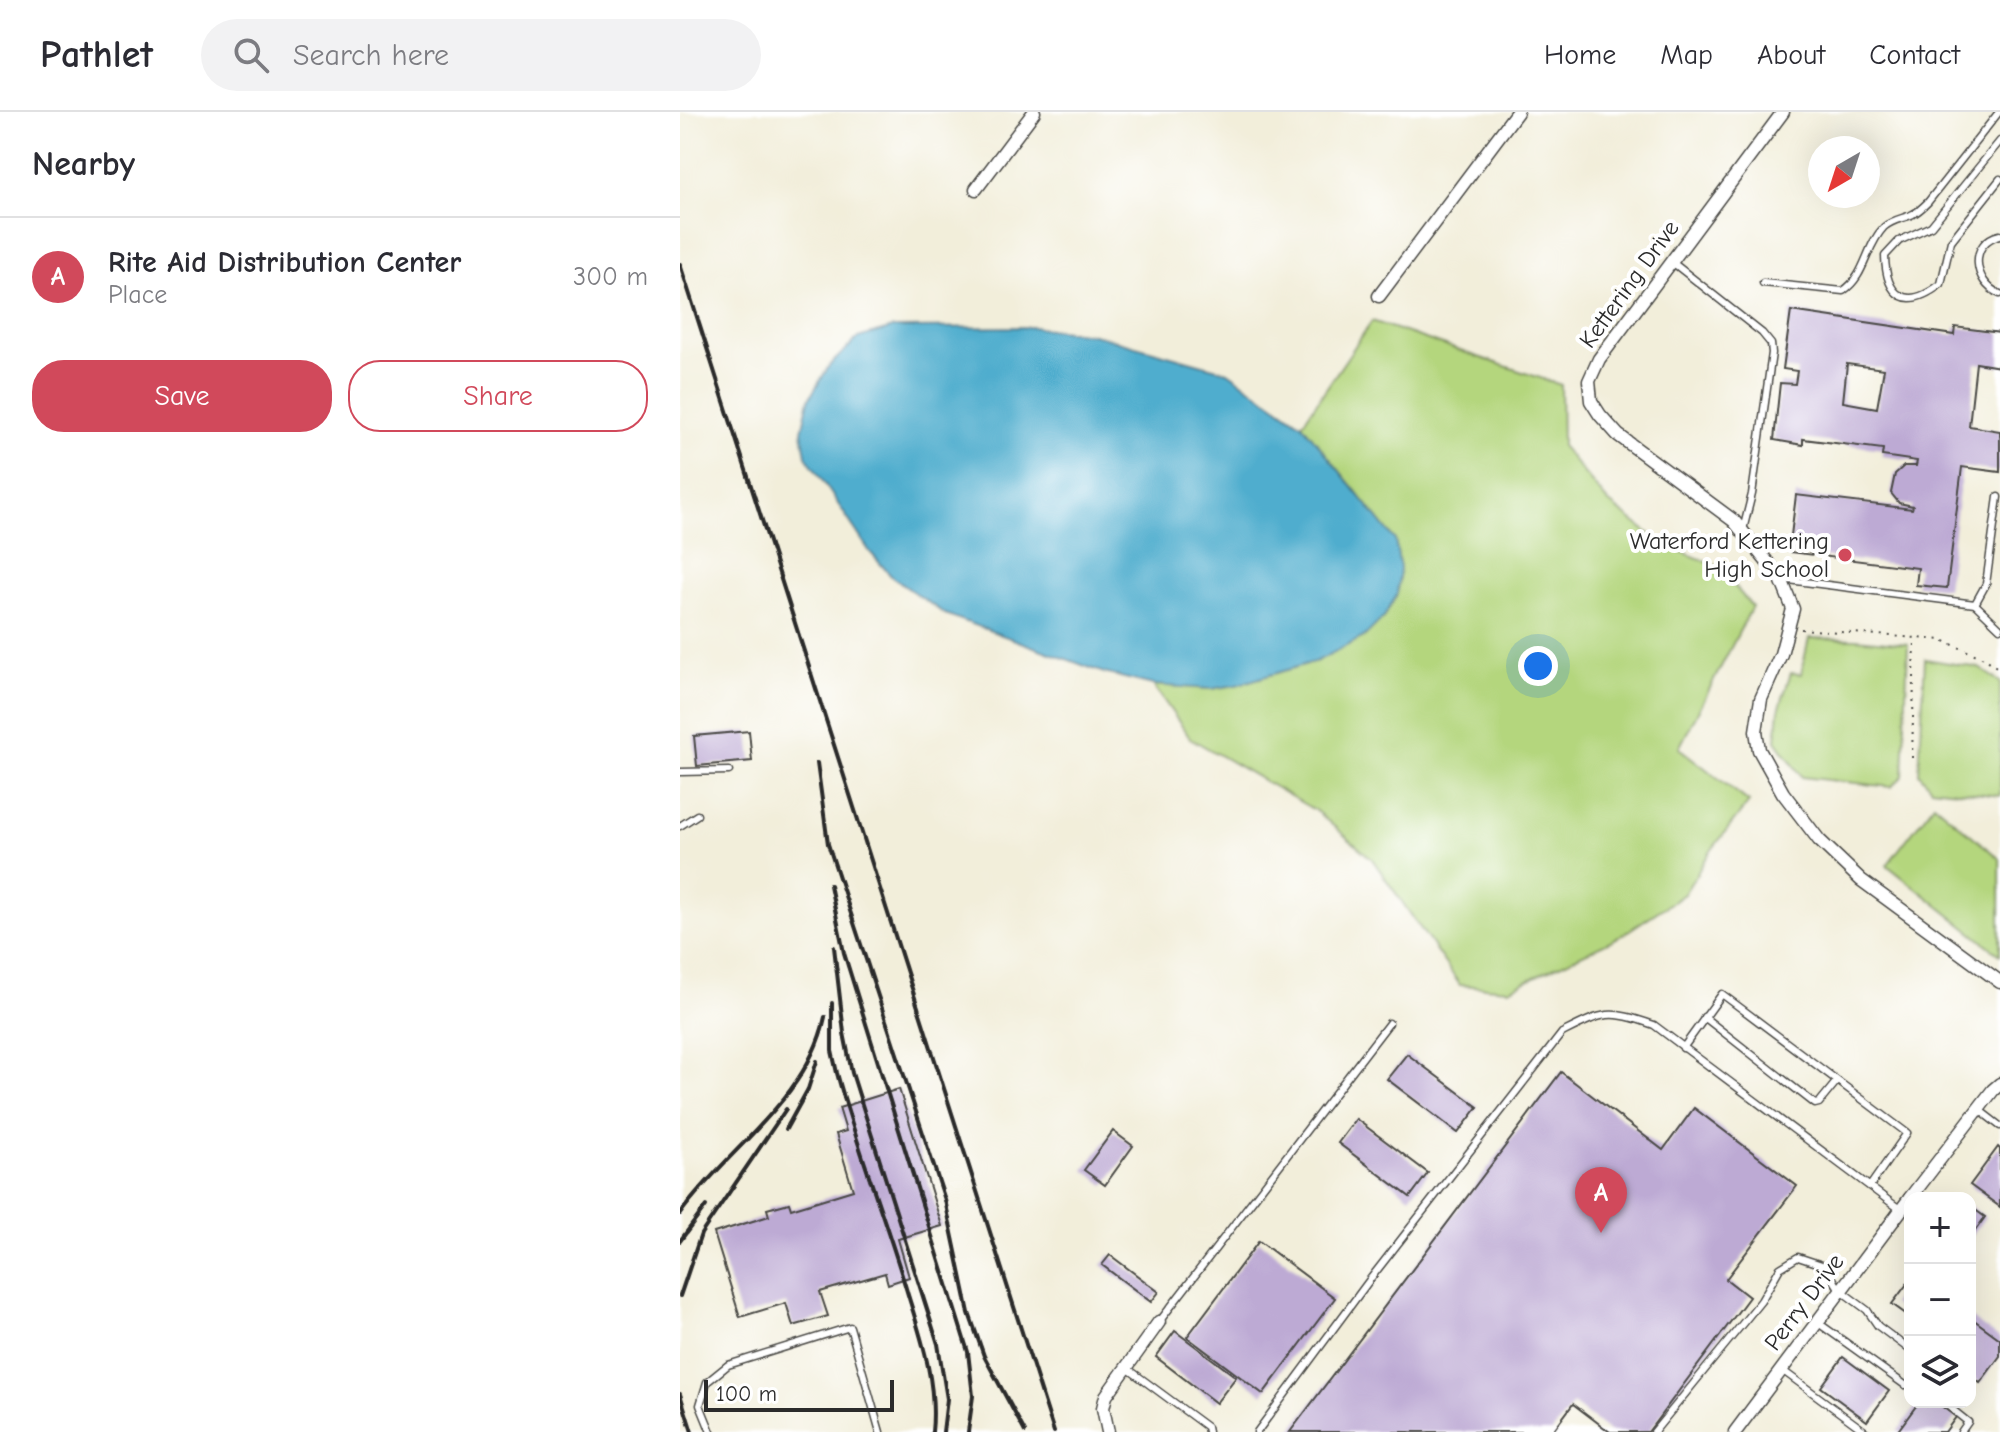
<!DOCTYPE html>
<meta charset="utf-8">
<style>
:root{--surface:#fff;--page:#f2f2f3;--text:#2b2b33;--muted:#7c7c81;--line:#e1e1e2;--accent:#d1495b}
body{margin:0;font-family:"Comic Neue",sans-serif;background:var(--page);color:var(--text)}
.controls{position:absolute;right:24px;bottom:24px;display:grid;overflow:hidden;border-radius:16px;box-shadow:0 8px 32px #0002}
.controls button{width:72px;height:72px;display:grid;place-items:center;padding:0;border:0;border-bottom:2px solid var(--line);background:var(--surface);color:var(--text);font:40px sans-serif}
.compass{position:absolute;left:1128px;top:24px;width:72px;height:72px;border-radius:50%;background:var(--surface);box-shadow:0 8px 32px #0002;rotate:219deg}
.scale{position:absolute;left:24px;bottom:20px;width:190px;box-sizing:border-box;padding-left:8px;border:4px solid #2b2b2b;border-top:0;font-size:22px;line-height:28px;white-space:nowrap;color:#2b2b2b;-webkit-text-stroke:6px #fff;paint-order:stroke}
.you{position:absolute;left:858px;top:554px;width:28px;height:28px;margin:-20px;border:6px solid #fff;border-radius:50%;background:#1a73e8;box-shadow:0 0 0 12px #1a73e833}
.badge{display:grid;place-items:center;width:52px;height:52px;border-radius:50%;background:var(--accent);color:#fff;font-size:26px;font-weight:700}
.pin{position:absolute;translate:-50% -66px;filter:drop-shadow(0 2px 4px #0008)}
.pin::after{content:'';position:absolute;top:42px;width:28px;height:24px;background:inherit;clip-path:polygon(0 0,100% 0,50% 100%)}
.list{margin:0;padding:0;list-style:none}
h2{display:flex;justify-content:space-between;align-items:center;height:104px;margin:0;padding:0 32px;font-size:34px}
h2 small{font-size:26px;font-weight:400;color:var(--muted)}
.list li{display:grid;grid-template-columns:52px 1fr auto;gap:24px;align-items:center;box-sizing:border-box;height:120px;padding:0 32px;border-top:2px solid var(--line)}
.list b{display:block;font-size:30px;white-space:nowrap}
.list p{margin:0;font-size:26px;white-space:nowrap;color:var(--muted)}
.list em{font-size:26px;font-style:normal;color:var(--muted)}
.actions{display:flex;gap:16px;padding:24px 32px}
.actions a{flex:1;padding:18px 0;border:2px solid var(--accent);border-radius:32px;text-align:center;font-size:28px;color:var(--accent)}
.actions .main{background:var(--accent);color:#fff}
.icon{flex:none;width:44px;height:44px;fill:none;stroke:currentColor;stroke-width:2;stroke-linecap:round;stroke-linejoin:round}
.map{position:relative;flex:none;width:1320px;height:1320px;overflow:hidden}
header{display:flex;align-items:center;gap:48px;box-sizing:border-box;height:112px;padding:0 40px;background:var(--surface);border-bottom:2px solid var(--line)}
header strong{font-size:38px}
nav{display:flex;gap:44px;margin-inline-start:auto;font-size:28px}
.search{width:560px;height:72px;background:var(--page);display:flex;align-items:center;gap:20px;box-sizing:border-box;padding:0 28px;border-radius:44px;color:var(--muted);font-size:30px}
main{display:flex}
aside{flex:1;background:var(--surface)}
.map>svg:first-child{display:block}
</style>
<header>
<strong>Pathlet</strong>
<div class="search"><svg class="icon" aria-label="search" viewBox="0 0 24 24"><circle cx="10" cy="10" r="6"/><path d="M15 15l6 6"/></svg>Search here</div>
<nav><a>Home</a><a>Map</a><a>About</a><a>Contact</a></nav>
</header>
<main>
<aside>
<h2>Nearby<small></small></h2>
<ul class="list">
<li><span class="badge">A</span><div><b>Rite Aid Distribution Center</b><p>Place</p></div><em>300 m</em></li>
</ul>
<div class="actions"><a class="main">Save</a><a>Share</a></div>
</aside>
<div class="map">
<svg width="1320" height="1320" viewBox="0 0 1320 1320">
<rect width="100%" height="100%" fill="#fff"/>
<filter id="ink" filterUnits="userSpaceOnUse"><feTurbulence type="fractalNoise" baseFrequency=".0125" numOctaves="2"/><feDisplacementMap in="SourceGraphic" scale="16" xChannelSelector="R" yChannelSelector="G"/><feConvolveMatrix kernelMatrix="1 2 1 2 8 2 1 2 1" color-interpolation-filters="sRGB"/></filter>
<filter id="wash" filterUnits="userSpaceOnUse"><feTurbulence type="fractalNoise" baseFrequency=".006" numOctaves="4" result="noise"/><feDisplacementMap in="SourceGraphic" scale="32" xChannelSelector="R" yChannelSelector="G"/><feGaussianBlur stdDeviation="1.8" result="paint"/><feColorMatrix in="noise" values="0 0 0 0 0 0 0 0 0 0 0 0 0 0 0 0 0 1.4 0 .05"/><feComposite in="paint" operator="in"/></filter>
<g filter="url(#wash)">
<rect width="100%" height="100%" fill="#f2eeda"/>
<!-- green -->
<g fill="#b4d67d" stroke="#708054" stroke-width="2">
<path d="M692,209L881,273L882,335L928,390L983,432L1038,454L1072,495L999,636L1069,690L1030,740L1004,782L939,825L829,877L780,873L692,747L636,699L510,626L473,573L531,577L556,573L637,549L704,505L717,482L720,456L715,428L622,312Z"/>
<path d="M1129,526L1176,527L1228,532L1223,664L1211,675L1122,665L1096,628L1099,598L1111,561L1121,562Z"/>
<path d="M1245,547L1299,556L1320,570V684L1251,676L1239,661Z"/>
<path d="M1254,692L1320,747V843L1207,753Z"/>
</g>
<!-- water -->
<path fill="#50adce" stroke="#3e6c7c" stroke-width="2" d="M352,215L413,222L548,260L622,312L715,428L720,456L717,482L704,505L684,525L637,549L556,573L531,577L473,573L424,561L265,502L212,465L190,440L126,344L122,319L129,287L149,254L178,226L213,216Z"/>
<g id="blocks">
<!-- building -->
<g fill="#bdaad4" fill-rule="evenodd">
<path d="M1111,199L1274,223L1275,215L1320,221V255L1296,251L1289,314L1320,319V360L1282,355L1267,476L1236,473L1238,456L1109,440L1116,383L1232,397L1233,394L1219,391L1211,381L1215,362L1224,354H1236L1237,349L1202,344L1203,337L1123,327V333L1094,328L1100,271L1115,272L1117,259L1103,257ZM1167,252L1204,257L1197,296L1163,290Z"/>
<path d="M69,619L72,649L17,654L14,624Z"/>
<path d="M727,942L798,995L778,1021L707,967Z"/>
<path d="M881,960L983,1038L1014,996L1117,1074L1046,1167L1069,1185L968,1320H930L893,1292L872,1320H610Z"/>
<path d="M219,977L262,1114L218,1127L229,1165L208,1172L205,1161L140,1180L148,1204L113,1214L106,1191L60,1205L34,1121L89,1104L87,1097L109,1091L111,1097L173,1078L156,1022L166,1019L159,996Z"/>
<path d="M676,1007L748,1061L730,1085L658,1031Z"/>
<path d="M433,1019L453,1034L425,1073L404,1058Z"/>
<path d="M1318,1035L1320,1037V1095L1290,1073Z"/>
<path d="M1290,1094L1305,1105L1290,1126Z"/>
<path d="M579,1129L655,1186L583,1282L507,1225Z"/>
<path d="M430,1143L479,1180L471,1190L422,1153Z"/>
<path d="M1230,1168V1205L1212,1192Z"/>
<path d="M1290,1205L1320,1227V1244L1300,1271L1290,1263Z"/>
<path d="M495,1219L556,1265L536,1291L476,1245Z"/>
<path d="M1163,1245L1209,1279L1187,1309L1141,1275Z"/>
<path d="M1239,1290H1256L1276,1305L1265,1320H1217Z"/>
</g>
</g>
</g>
<g filter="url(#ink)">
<use href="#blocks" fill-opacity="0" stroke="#494845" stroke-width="2"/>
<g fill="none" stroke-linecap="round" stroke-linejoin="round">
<defs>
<g id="service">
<path d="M1320,29L1251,114L1219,129L1205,144C1206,185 1226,199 1261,172L1271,129L1320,67"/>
<path d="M1320,123C1288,130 1293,171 1320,182"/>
<path d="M992,150L1082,221L1091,232L1092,241L1072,382L1063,418"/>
<path d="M1083,171L1163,179C1186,164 1185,135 1204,115C1213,107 1223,107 1233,102C1238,100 1244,94 1248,90L1319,0"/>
<path d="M1101,467L1295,492L1320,516"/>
<path d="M1295,492L1306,472L1318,385"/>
<path d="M0,660L49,659"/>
<path d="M0,714L17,703"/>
<path d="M1024,905L1135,992L1139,991L1157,969"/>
<path d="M1003,936L1042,882L1227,1021L1190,1074"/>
<path d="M1298,997L1320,1014"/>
<path d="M479,1210L709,911"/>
<path d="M1137,1210L1225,1273H1230"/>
<path d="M447,1256L527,1315L528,1320"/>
<path d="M1102,1258L1186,1320"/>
<path d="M1263,1290L1288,1310L1281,1320"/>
<path d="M31,1320L20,1293L27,1270L48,1253L170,1215L200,1320"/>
<path d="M577,1320L691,1166L882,921C924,900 928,897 974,913L1221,1098"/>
<path d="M974,1320L1081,1189L1100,1156L1118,1145L1145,1154L1160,1178L1187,1198L1198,1214L1230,1238"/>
</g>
<g id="minor">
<path d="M1103,0L919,247L909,269L911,289L920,303L938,323L1054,409L1101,467L1113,497L1101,542L1081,587L1076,619L1079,638L1103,681L1139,728L1181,768L1320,870"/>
<path d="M296,77L354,0"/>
<path d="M699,184L837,0"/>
<path d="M1230,1086L1313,978L1320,972"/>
<path d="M428,1320L423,1296L426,1284L479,1210"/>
<path d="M1055,1320L1230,1086"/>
</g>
</defs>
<!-- service casing -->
<use href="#service" stroke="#494845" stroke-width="9"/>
<!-- minor casing -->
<use href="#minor" stroke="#494845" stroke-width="15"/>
<!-- path -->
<g stroke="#494845" stroke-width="2" stroke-dasharray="2 6" stroke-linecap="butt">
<path d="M1121,517L1262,528L1306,547L1320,558"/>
<path d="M1232,646L1235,527"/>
</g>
<!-- service -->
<use href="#service" stroke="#fff" stroke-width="6"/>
<!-- minor -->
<use href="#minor" stroke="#fff" stroke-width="12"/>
<!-- rail -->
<g stroke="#2b2b2b" stroke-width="4">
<path d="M0,152L374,1320"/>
<path d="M137,651L148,732L265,1088L289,1201L304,1244L345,1320"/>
<path d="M150,773L164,841L288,1240L293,1284L288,1320"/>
<path d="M154,835L164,921L172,961L258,1232L267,1287L263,1320"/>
<path d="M152,891V939L157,961C177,1036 206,1108 228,1183C242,1228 257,1272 252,1320"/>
<path d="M106,1017L128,977L137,949"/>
<path d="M0,1102C48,1036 127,988 145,905"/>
<path d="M0,1129L26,1094"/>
<path d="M0,1184L21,1122L106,997"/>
<path d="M0,1282L12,1320"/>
</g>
</g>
</g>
<!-- markers -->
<circle fill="#d1495b" stroke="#fff" stroke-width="3" cx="1165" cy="443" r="8"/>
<g text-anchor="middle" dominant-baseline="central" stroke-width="8" stroke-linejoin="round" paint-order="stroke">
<!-- street labels -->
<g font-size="24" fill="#2b2b2b" stroke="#fff">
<text transform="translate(949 172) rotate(-54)">Kettering Drive</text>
<text transform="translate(1124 1190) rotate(-53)">Perry Drive</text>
</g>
<!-- poi labels -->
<g font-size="24" fill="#2b2b2b" stroke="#fff" text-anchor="end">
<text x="1149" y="429">Waterford Kettering<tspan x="1149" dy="28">High School</tspan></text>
</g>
</g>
</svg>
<div class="controls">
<button>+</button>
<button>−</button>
<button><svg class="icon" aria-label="layers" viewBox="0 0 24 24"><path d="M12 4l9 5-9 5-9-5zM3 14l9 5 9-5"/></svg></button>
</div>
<svg class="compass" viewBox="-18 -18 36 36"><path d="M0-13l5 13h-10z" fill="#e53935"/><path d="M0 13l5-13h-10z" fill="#7c7c81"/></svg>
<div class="scale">100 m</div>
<div class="you"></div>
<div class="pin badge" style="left:921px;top:1121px">A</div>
</div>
</main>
